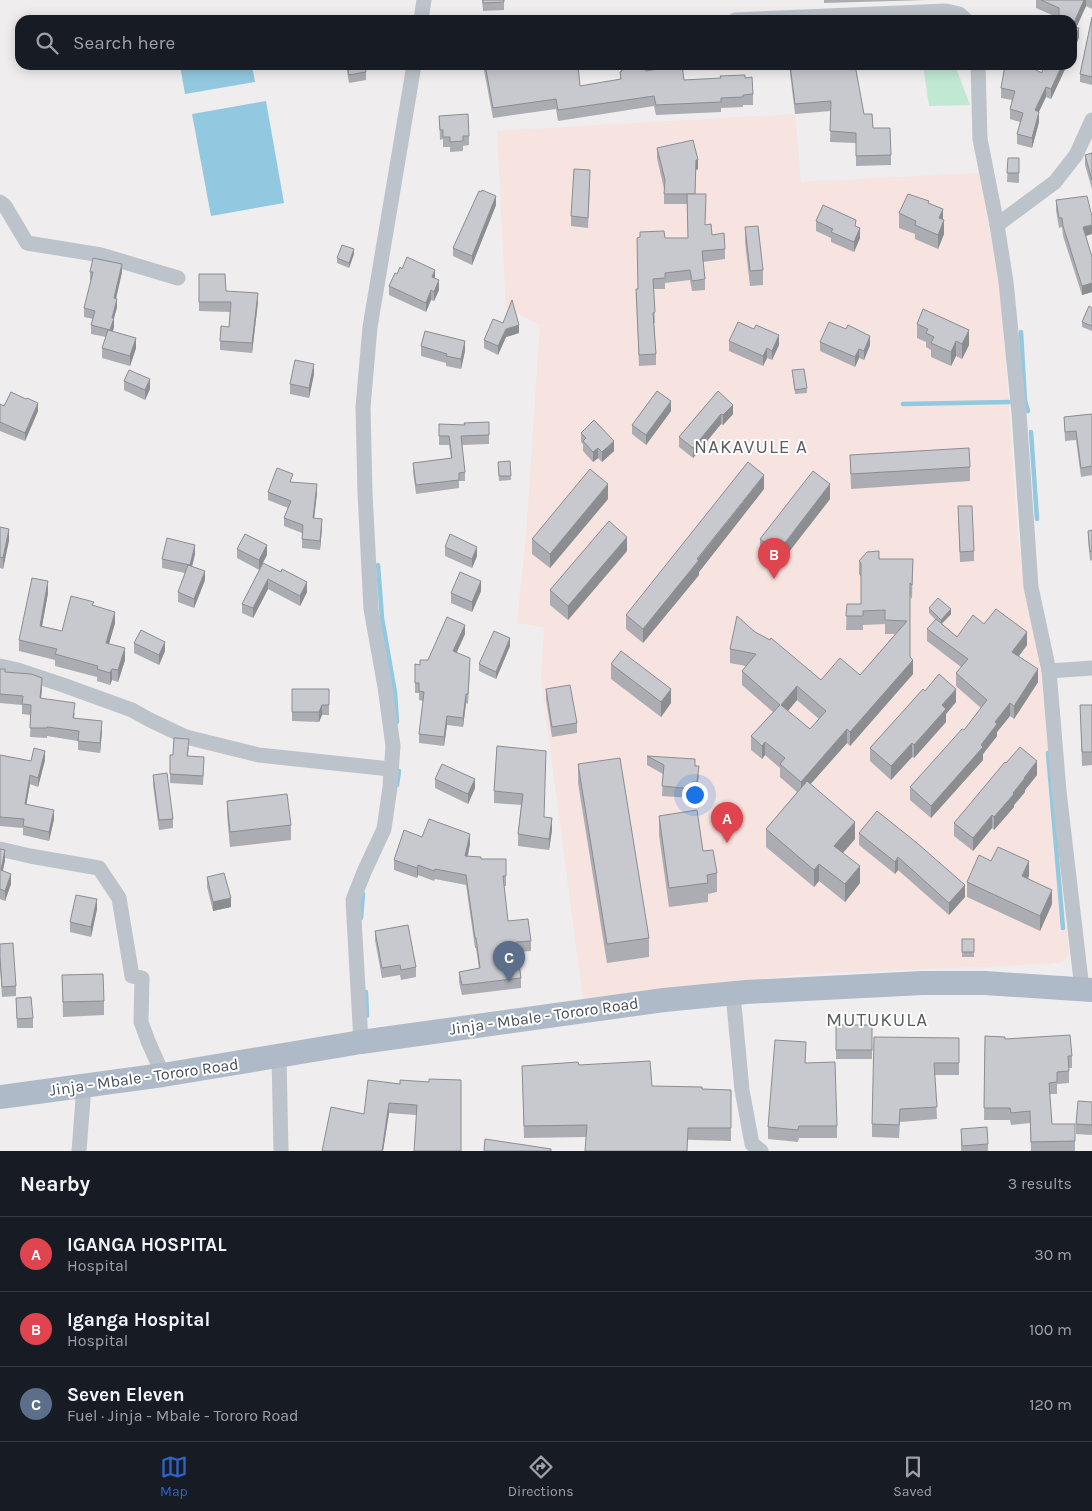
<!DOCTYPE html>
<meta charset="utf-8">
<style>
:root{--surface:#171b24;--page:#20242c;--text:#f1f3f6;--muted:#9ea1a6;--line:#363941;--accent:#2e64c8}
body{margin:0;font-family:Karla,sans-serif;background:var(--page);color:var(--text)}
.you{position:absolute;left:694px;top:794px;width:18px;height:18px;margin:-12px;border:4px solid #fff;border-radius:50%;background:#1a73e8;box-shadow:0 0 0 8px #1a73e833}
.badge{display:grid;place-items:center;width:32px;height:32px;border-radius:50%;background:var(--accent);color:#fff;font-size:16px;font-weight:700}
.pin{position:absolute;translate:-50% -41px;filter:drop-shadow(0 1px 2px #0008)}
.pin::after{content:'';position:absolute;top:26px;width:18px;height:15px;background:inherit;clip-path:polygon(0 0,100% 0,50% 100%)}
.list{margin:0;padding:0;list-style:none}
h2{display:flex;justify-content:space-between;align-items:center;height:65px;margin:0;padding:0 20px;font-size:21px}
h2 small{font-size:16px;font-weight:400;color:var(--muted)}
.list li{display:grid;grid-template-columns:32px 1fr auto;gap:15px;align-items:center;box-sizing:border-box;height:75px;padding:0 20px;border-top:1px solid var(--line)}
.list b{display:block;font-size:19px;white-space:nowrap}
.list p{margin:0;font-size:16px;white-space:nowrap;color:var(--muted)}
.list em{font-size:16px;font-style:normal;color:var(--muted)}
.icon{flex:none;width:28px;height:28px;fill:none;stroke:currentColor;stroke-width:2;stroke-linecap:round;stroke-linejoin:round}
.map{position:relative;flex:none;width:1092px;height:1151px;overflow:hidden}
.search{position:absolute;background:var(--surface);box-shadow:0 2px 12px #0003;left:15px;right:15px;top:15px;height:55px;display:flex;align-items:center;gap:12px;box-sizing:border-box;padding:0 18px;border-radius:15px;color:var(--muted);font-size:19px}
.sheet{height:290px;background:var(--surface)}
nav{display:flex;justify-content:space-around;align-items:center;box-sizing:border-box;height:70px;border-top:1px solid var(--line);background:var(--surface);font-size:14px;color:var(--muted)}
nav a{display:grid;justify-items:center;gap:2px}
nav .on{color:var(--accent)}
.map>svg:first-child{display:block}
</style>
<div class="map">
<svg width="1092" height="1151" viewBox="0 0 1092 1151">
<rect width="100%" height="100%" fill="#efeded"/>
<!-- medical -->
<path fill="#f7e3df" d="M795,114L801,182L979,173L1001,295L1018,540L1034,619L1041,675L1069,954L1063,962L1047,964L806,974L583,999L541,679L544,627L517,623L526,537L540,325L506,307L497,131Z"/>
<!-- green -->
<path fill="#c0e8d3" d="M923,65H955L970,105L929,106Z"/>
<!-- water -->
<g fill="#92c9e0">
<path d="M180,65H252L255,82L185,94Z"/>
<path d="M266,101L284,203L211,216L192,114Z"/>
</g>
<g fill="none" stroke-linecap="round" stroke-linejoin="round">
<!-- stream -->
<g stroke="#92c9e0" stroke-width="4.5">
<path d="M1021,332L1025,401L1028,411"/>
<path d="M903,404L1009,402"/>
<path d="M1031,432L1037,519"/>
<path d="M378,565L382,618L395,693L397,722"/>
<path d="M1048,753L1063,928"/>
<path d="M397,785L399,771"/>
<path d="M361,918L363,894"/>
<path d="M366,992L367,1016"/>
</g>
<!-- street -->
<g stroke="#bdc3ca" stroke-width="15">
<path d="M421,20L424,0"/>
<path d="M735,20L946,11L959,14L966,20"/>
<path d="M978,65L980,139L997,225L1006,282L1019,413L1031,587L1049,671L1059,791L1082,989"/>
<path d="M0,202L5,206L27,243L101,255L178,278"/>
<path d="M997,225L1055,182L1076,155L1092,120"/>
<path d="M0,666L18,670L63,685L132,710L150,720L186,737L259,755L390,769"/>
<path d="M1049,671L1092,668"/>
<path d="M0,849L30,856L99,868L119,898L132,976L142,978L141,1022L148,1041L163,1075"/>
<path d="M733,994L742,1090L752,1144L761,1151"/>
<path d="M361,1042L353,900L364,872L384,829L390,787L393,746L385,687L371,609L365,493L363,407L370,327L414,65"/>
<path d="M279,1057L281,1151"/>
<path d="M79,1151L84,1086"/>
</g>
<!-- primary -->
<path stroke="#afbac9" stroke-width="24" d="M0,1097L163,1075L361,1042L664,1000L746,992L922,983H985L1092,990"/>
</g>
<!-- wall -->
<g fill="#abadb2" fill-rule="evenodd">
<path d="M482,0H504V10L483,11Z"/>
<path d="M824,0H927L824,3Z"/>
<path d="M1036,0H1092V9L1086,6L1076,28L1079,38L1059,18L1036,8Z"/>
<path d="M1092,17V85L1080,82V74Z"/>
<path d="M346,65H370V70H366V80L349,83Z"/>
<path d="M483,65H511L580,86L620,80V72L621,71V65L684,80L745,78L753,94V105H743V107L721,108V112L656,115L654,106L558,121L556,109L493,118Z"/>
<path d="M789,65H855L864,114L891,155V165L856,166V143L830,142L831,111L795,114Z"/>
<path d="M1043,65H1067L1051,99L1046,97L1039,111V122L1032,148L1017,144V134L1020,122L1010,119V109L1012,100L1001,98V88L1042,73Z"/>
<path d="M439,116L469,136V145L463,146V151L450,152V147H443V139L440,140Z"/>
<path d="M657,148L698,169L696,170L695,194L705,225L712,235L725,249V259L703,262L705,279V290L692,291L690,280L665,283V289H654L655,323H654L656,354V365L639,366L636,289H638L665,238H688L687,204H664V189L657,158Z"/>
<path d="M1092,153V189L1085,165V155Z"/>
<path d="M1008,158L1019,168V183L1007,182Z"/>
<path d="M590,180L588,228L571,226V216Z"/>
<path d="M1056,200L1086,236L1092,257V292L1082,295L1063,236L1062,227L1059,228L1056,210Z"/>
<path d="M496,205L472,265L453,256V248Z"/>
<path d="M899,213L943,219L944,234L938,249L915,239V234L899,228Z"/>
<path d="M816,221L856,226L860,238L854,252L831,242V238L816,231Z"/>
<path d="M745,227L763,270V285L750,286L745,242Z"/>
<path d="M354,254L349,268L337,263V258Z"/>
<path d="M90,272H122L116,299L117,307L114,318V327L113,331L136,348L130,366L102,358V348L106,337L91,334V325L93,319L84,317V308L91,281L90,280Z"/>
<path d="M199,274L226,291L258,302L252,353L220,350V341L229,327L230,312L199,311Z"/>
<path d="M397,274L435,278L439,290L434,301L431,300L426,312L389,295V286Z"/>
<path d="M1092,308V331L1082,327V322Z"/>
<path d="M917,324L969,345L962,359L956,356L951,366L931,357V350L926,347V342L917,338Z"/>
<path d="M846,329L870,345L864,360L859,358L855,367L820,351V342Z"/>
<path d="M519,333L506,337L498,355L484,348V340Z"/>
<path d="M729,341L779,345L772,360L767,358L763,366L729,351Z"/>
<path d="M421,346L465,351L461,369L446,366V363L421,356Z"/>
<path d="M792,370L807,388V393L795,394Z"/>
<path d="M314,374L309,398L290,394V384Z"/>
<path d="M124,381L150,389L145,400L124,390Z"/>
<path d="M718,391L733,414L723,425L721,424L693,458L679,447V437Z"/>
<path d="M0,404L4,406L38,411L25,441L0,431Z"/>
<path d="M671,411L646,445L632,434V425Z"/>
<path d="M1092,414V475L1081,477L1076,440L1065,441L1064,417Z"/>
<path d="M489,422V444L462,445L465,472V481H459V488L416,494L413,472V463L451,458L449,445H439V424L465,425Z"/>
<path d="M581,433L614,451L602,462L598,458L593,462L583,451V444L581,442Z"/>
<path d="M850,455L970,467V481L851,489Z"/>
<path d="M510,461L511,480L499,481L498,466Z"/>
<path d="M293,482L317,493L314,519L322,528L320,550L302,548V533L284,526V518L288,508L268,500V492Z"/>
<path d="M764,489L699,572V575L643,643L626,629V615Z"/>
<path d="M608,499L550,568L532,554V539Z"/>
<path d="M830,499L778,566L760,553V539Z"/>
<path d="M958,506L974,551V561L960,562Z"/>
<path d="M0,527L9,540L3,569L0,568Z"/>
<path d="M1092,530V560L1090,561L1088,539V531Z"/>
<path d="M445,547L477,556L472,568L445,556Z"/>
<path d="M237,549L267,555L259,570L237,558Z"/>
<path d="M627,551L568,620L550,605V590Z"/>
<path d="M195,554L192,566L205,580L194,608L178,602V592L185,573L162,568V559Z"/>
<path d="M879,559H913L912,599L910,596V658L913,674L850,746L847,743L810,784L855,839L843,853L860,883L845,902L819,881L814,887L766,847V829L797,792L780,777V768L765,755L762,759L751,750V736L773,712L742,685V671L746,666L730,663V649L755,632L821,680L860,675L895,634H885V624L863,625V630H846L847,604H861V577L859,574V561ZM797,700L819,719L810,729L788,711Z"/>
<path d="M263,563L307,592L300,606L268,589L253,618L242,613V604Z"/>
<path d="M481,591L472,612L451,603V593Z"/>
<path d="M48,593L42,626L62,631L115,623L109,644L125,660L118,682L112,680L110,685L97,681V677L55,666V660L19,651V640Z"/>
<path d="M929,608L951,614L942,624L957,637L984,624L1027,645L1019,656L1038,682L1014,719L1010,716L997,732V736L983,754V760L931,818L910,800V787L964,730L981,708L956,686V673L961,667L927,641V629L936,620L929,613Z"/>
<path d="M465,634L457,652L470,668L468,704L466,703L463,727L447,725L444,746L419,743V734L423,701L419,700V693H415V664L420,665L428,660Z"/>
<path d="M134,643L165,651L159,665L134,653Z"/>
<path d="M510,646L496,679L479,671V664Z"/>
<path d="M611,664L671,703L661,717L611,679Z"/>
<path d="M0,669L42,688L41,698L75,713L74,718L102,731L100,753L78,750V741L47,736V738L30,737L31,715L22,714V705L0,703Z"/>
<path d="M292,689H329V715H322L319,722L292,721Z"/>
<path d="M546,689L577,723V733L552,737L546,699Z"/>
<path d="M925,691L956,702L946,714V722L914,758L912,757L891,780L870,761V748Z"/>
<path d="M1080,705H1092V765L1082,766Z"/>
<path d="M497,746L552,830L549,850L518,846V834L521,805L494,803V791Z"/>
<path d="M189,747L188,756L204,765L203,785L170,783V755H173Z"/>
<path d="M0,755L31,761L45,760L38,787L30,784L26,804L54,819L49,841L23,835V828L0,826Z"/>
<path d="M647,756L695,766L699,776L697,792H692V798L662,796L663,774L647,765Z"/>
<path d="M1006,763L1037,775L1025,790V792L1014,805V807L994,830L992,828L973,851L954,836V823Z"/>
<path d="M578,764L649,938V957L607,963L578,783Z"/>
<path d="M153,775L173,819V828L159,830L153,785Z"/>
<path d="M435,779L475,788L468,804L435,788Z"/>
<path d="M227,801L291,825V840L230,847L227,815Z"/>
<path d="M659,816L703,851L717,873V892L708,894V902L669,907L659,835Z"/>
<path d="M859,833L965,897L949,915L898,870L895,874L859,845Z"/>
<path d="M422,837L470,844L468,856L481,859H506V886H504L508,921L531,941V951L517,952L521,978V988L462,995L459,982V972L479,969L476,948H475L466,885L435,879L434,881L418,875L417,878L394,870V860Z"/>
<path d="M0,849L5,860L3,870L11,884L5,901L0,899Z"/>
<path d="M991,861L1029,876L1028,878L1052,904L1040,931L967,897V882Z"/>
<path d="M207,877L231,907L213,911L207,887Z"/>
<path d="M97,909L91,937L70,932V922Z"/>
<path d="M375,931L416,967V977L401,980L400,975L382,978L375,940Z"/>
<rect x="962" y="939" width="12" height="18"/>
<path d="M0,944L16,986V996L2,997L0,967Z"/>
<path d="M62,975L104,1001V1015L63,1017Z"/>
<path d="M16,998L33,1018V1028H17Z"/>
<rect x="836" y="1025" width="36" height="34"/>
<path d="M985,1036L1005,1039L1072,1056V1068H1069V1083L1057,1084V1094H1050L1052,1124H1075V1151H1031L1030,1123L1011,1125L1010,1120H984Z"/>
<path d="M959,1038V1075H935L937,1119L900,1122L899,1138L872,1137V1124Z"/>
<path d="M806,1054L805,1063L837,1126V1138H799L798,1142L768,1139V1127Z"/>
<path d="M579,1065L652,1086L702,1089L731,1090V1141L586,1137L524,1138L522,1066Z"/>
<path d="M429,1082L416,1115L389,1113L383,1151H322L400,1084Z"/>
<path d="M1092,1102V1135L1076,1134V1124Z"/>
<path d="M961,1129L988,1144V1151H961Z"/>
</g>
<!-- shaded-wall -->
<g fill="#8b8d91">
<path d="M1084,0H1086V6L1072,37V27Z"/>
<path d="M1079,28V38L1072,54V43Z"/>
<path d="M331,65H346L331,68Z"/>
<path d="M1062,65H1067L1051,99V89Z"/>
<path d="M1046,87V97L1035,120V110Z"/>
<path d="M1039,112V122L1032,148V138Z"/>
<path d="M696,160H698V169L696,170Z"/>
<path d="M496,196V205L472,265V256Z"/>
<path d="M943,209V224L939,218Z"/>
<path d="M944,220V234L938,249V235Z"/>
<path d="M1092,225V234L1083,237V227Z"/>
<path d="M860,228V238L854,252V242Z"/>
<path d="M354,249V254L349,268V263Z"/>
<path d="M122,264V272L114,307V298Z"/>
<path d="M435,270V280L432,277Z"/>
<path d="M439,280V290L434,301V292Z"/>
<path d="M1092,283V292L1082,295V286Z"/>
<path d="M431,290V300L426,312V303Z"/>
<path d="M258,293V302L252,353V343Z"/>
<path d="M117,299V307L114,318V327L110,339L112,318Z"/>
<path d="M519,325V333L506,337L498,355V346L506,329Z"/>
<path d="M969,330V345L962,359V344Z"/>
<path d="M779,335V345L772,360V351Z"/>
<path d="M870,336V345L864,360V351Z"/>
<path d="M136,338V348L130,366V356Z"/>
<path d="M465,341V351L461,369V359Z"/>
<path d="M956,341V356L951,366V352Z"/>
<path d="M767,348V358L763,366V356Z"/>
<path d="M859,349V358L855,367V357Z"/>
<path d="M314,364V374L309,398V388Z"/>
<path d="M150,379V389L145,400V390Z"/>
<path d="M671,401V411L646,445V435Z"/>
<path d="M38,403V411L25,441V433Z"/>
<path d="M733,405V414L723,425V415Z"/>
<path d="M721,414V424L693,458V448Z"/>
<path d="M614,441V451L602,462V452Z"/>
<path d="M598,448V458L593,462V452Z"/>
<path d="M764,475V489L699,572V575L643,643V629Z"/>
<path d="M317,484V493L313,527V518Z"/>
<path d="M608,484V499L550,568V554Z"/>
<path d="M830,484V499L778,566V552Z"/>
<path d="M322,519V528L320,550V541Z"/>
<path d="M9,529V540L3,569V558Z"/>
<path d="M627,537V551L568,620V606Z"/>
<path d="M195,545V554L190,575V565Z"/>
<path d="M267,545V555L259,570V560Z"/>
<path d="M477,547V556L472,568V559Z"/>
<path d="M205,571V580L194,608V599Z"/>
<path d="M268,579V589L253,618V608Z"/>
<path d="M48,581V593L40,637V626Z"/>
<path d="M481,581V591L472,612V602Z"/>
<path d="M307,582V592L300,606V596Z"/>
<path d="M951,609V614L941,624V620Z"/>
<path d="M115,612V623L106,654V643Z"/>
<path d="M465,625V634L453,660V651Z"/>
<path d="M1027,632V645L1012,665V652Z"/>
<path d="M510,638V646L496,679V672Z"/>
<path d="M165,642V651L159,665V655Z"/>
<path d="M125,648V660L118,682V670Z"/>
<path d="M913,660V674L850,746V732Z"/>
<path d="M112,669V680L110,685V673Z"/>
<path d="M1038,669V682L1014,719V706Z"/>
<path d="M42,678V688L40,708V698Z"/>
<path d="M797,686V700L781,719V705Z"/>
<path d="M671,689V703L661,717V702Z"/>
<path d="M956,689V702L946,714V722L914,758V745L942,705Z"/>
<path d="M466,694V703L463,727V718Z"/>
<path d="M1010,703V716L997,732V736L983,754V760L931,818V806L981,745L995,722Z"/>
<path d="M322,705V715L319,722V712Z"/>
<path d="M447,716V725L444,746V737Z"/>
<path d="M102,721V731L100,753V743Z"/>
<path d="M847,729V743L801,795V782Z"/>
<path d="M765,742V755L762,759V746Z"/>
<path d="M912,743V757L891,780V766Z"/>
<path d="M45,751V760L38,787V778Z"/>
<path d="M1037,761V775L1025,790V792L1014,805V807L994,830V817Z"/>
<path d="M30,775V784L25,813V804Z"/>
<path d="M475,779V788L468,804V794Z"/>
<path d="M54,810V819L49,841V832Z"/>
<path d="M992,815V828L973,851V838Z"/>
<path d="M552,818V830L549,850V839Z"/>
<path d="M855,822V839L834,863V846Z"/>
<path d="M470,834V844L465,866V856Z"/>
<path d="M5,850V860L1,879V870Z"/>
<path d="M898,857V870L895,874V862Z"/>
<path d="M1029,861V876L1022,890V876Z"/>
<path d="M819,864V881L814,887V870Z"/>
<path d="M418,865V875L417,878V868Z"/>
<path d="M860,866V883L845,902V884Z"/>
<path d="M11,874V884L5,901V891Z"/>
<path d="M965,885V897L949,915V903Z"/>
<path d="M1052,890V904L1040,931V916Z"/>
<path d="M231,898V907L213,911V902Z"/>
<path d="M97,899V909L91,937V927Z"/>
<path d="M389,1103V1113L383,1151H382Z"/>
</g>
<!-- building -->
<g fill="#c7c9cf" stroke="#8b8d91" fill-rule="evenodd">
<path d="M483,0H504V2L483,3Z"/>
<path d="M1041,0H1084L1072,27V20H1059V8Z"/>
<path d="M1092,17V77L1080,74Z"/>
<path d="M1072,27L1079,28L1072,43Z"/>
<path d="M347,65H365L366,72L349,75Z"/>
<path d="M485,65H578L580,86L621,79L620,72L622,71L621,65H645L646,71L682,65L684,80L721,78L720,76L745,75V78L752,77L753,94L743,95V97L721,98V102L656,105L654,96L558,110L556,99L493,108Z"/>
<path d="M790,65H855L864,114H872L873,128H890L891,155L856,156V133L830,131L831,101L795,104Z"/>
<path d="M1005,65H1017L1025,66L1026,65L1042,73L1043,65H1062L1051,89L1046,87L1035,110L1039,112L1032,138L1017,134L1023,113L1010,109L1015,91L1001,88Z"/>
<path d="M468,114L469,136H463V141L450,142V137H443V130H440L439,116Z"/>
<path d="M693,140L698,160H696L695,194H664L665,180L657,148Z"/>
<path d="M1092,153V180L1085,155Z"/>
<path d="M1008,158H1019V173H1007Z"/>
<path d="M574,169L590,170L588,218L571,216Z"/>
<path d="M482,190L496,196L472,256L453,248L479,191L481,192Z"/>
<path d="M687,194H706L705,225L711,224L712,235L724,233L725,249L702,251L705,279L692,281L690,270L665,273V278L653,279L655,312L653,313L656,354L639,355L636,289H638L637,238L640,237V232L664,231L665,238H688Z"/>
<path d="M908,194L929,201L928,203L943,209L939,218L944,220L938,235L915,225L916,221L899,213Z"/>
<path d="M1087,196L1092,217V225L1083,227L1092,257V283L1082,286L1063,226L1062,218H1059L1056,200Z"/>
<path d="M823,205L856,220L855,226L860,228L854,242L831,232L833,229L816,221Z"/>
<path d="M758,226L763,270L750,271L745,227Z"/>
<path d="M342,245L354,249L349,263L337,258Z"/>
<path d="M407,257L435,270L432,277L439,280L434,292L431,290L426,303L389,286L395,273L397,274L400,267L402,269Z"/>
<path d="M93,258L122,264L114,298L117,299L112,318H114L110,330L91,325L95,311L84,308L93,272H90Z"/>
<path d="M199,274H225L226,291L258,293L252,343L220,341L221,326L229,327L231,302H199Z"/>
<path d="M512,300L519,325L506,329L498,346L484,340L493,319L503,323Z"/>
<path d="M1089,306L1092,308V326L1082,322Z"/>
<path d="M923,309L969,330L962,344L956,341L951,352L931,343L934,337L926,333L928,329L917,324Z"/>
<path d="M738,322L754,329L756,325L779,335L772,351L767,348L763,356L729,341Z"/>
<path d="M829,322L846,329L848,325L870,336L864,351L859,349L855,357L820,342Z"/>
<path d="M108,330L136,338L130,356L102,348Z"/>
<path d="M425,331L465,341L461,359L446,356L447,354L421,346Z"/>
<path d="M295,360L314,364L309,388L290,384Z"/>
<path d="M804,369L807,388L795,390L792,370Z"/>
<path d="M129,370L150,379L145,390L124,381Z"/>
<path d="M657,391L671,401L646,435L632,425Z"/>
<path d="M718,391L733,405L723,415L721,414L693,448L679,437Z"/>
<path d="M11,392L26,399L27,398L38,403L25,433L0,422V404L4,406Z"/>
<path d="M1092,414V466L1081,468L1076,431L1065,432L1064,417Z"/>
<path d="M594,420L614,441L602,452L598,448L593,452L583,441L586,438L581,433Z"/>
<path d="M489,422V435L461,436L465,472L459,473V480L416,485L413,463L452,458L449,436H439V424L465,425L464,423Z"/>
<path d="M969,448L970,467L851,474L850,455Z"/>
<path d="M510,461L511,476H499L498,462Z"/>
<path d="M748,462L764,475L697,559L699,560L643,629L626,615Z"/>
<path d="M277,468L293,474L290,482L317,484L313,518L322,519L320,541L302,539L303,525L284,518L291,501L268,492Z"/>
<path d="M590,469L608,484L550,554L532,539Z"/>
<path d="M813,471L830,484L778,552L760,539Z"/>
<path d="M958,506H972L974,551L960,552Z"/>
<path d="M609,521L627,537L568,606L550,590Z"/>
<path d="M0,527L9,529L3,558L0,557Z"/>
<path d="M1092,530V551L1090,552L1088,531Z"/>
<path d="M245,534L267,545L259,560L237,549Z"/>
<path d="M450,534L477,547L472,559L445,547Z"/>
<path d="M167,538L195,545L190,565L162,559Z"/>
<path d="M879,551V559H913L912,585L910,583V657L913,660L850,732L847,729L801,782L780,764L785,758L765,742L762,746L751,736L780,705L742,671L756,654L730,649L737,616L755,632L770,640L771,638L821,680L840,658L860,675L907,621L885,620V610L863,611V616H846L847,604H861V563L859,561L867,552ZM797,686L826,711L810,729L781,705Z"/>
<path d="M263,563L281,572L282,569L307,582L300,596L268,579L253,608L242,604Z"/>
<path d="M188,565L205,571L194,599L178,592Z"/>
<path d="M460,572L481,581L472,602L451,593Z"/>
<path d="M32,578L48,581L40,626L62,631L71,596L94,602L92,605L115,612L106,643L125,648L118,670L112,669L110,673L97,669L98,666L55,654L57,649L19,640Z"/>
<path d="M938,598L951,609L941,620L929,608Z"/>
<path d="M996,609L1027,632L1012,652L1038,669L1014,706L1010,703L995,722L997,724L981,745L983,747L931,806L910,787L962,729L964,730L987,700L956,673L968,659L927,629L936,619L957,637L973,615L984,624Z"/>
<path d="M447,617L465,625L453,651L470,658L468,694H466L463,718L447,716L444,737L419,734L424,692L419,691V683H415V664L420,665V660H428Z"/>
<path d="M141,630L165,642L159,655L134,643Z"/>
<path d="M494,631L510,638L496,672L479,664Z"/>
<path d="M621,651L671,689L661,702L611,664Z"/>
<path d="M0,669H5V672L31,674L42,678L40,698L75,703L73,718L102,721L100,743L78,741L79,731L47,727V728H30L31,705L22,704L23,696L0,694Z"/>
<path d="M939,674L956,689L942,705L946,709L914,745L912,743L891,766L870,748L923,689L925,691Z"/>
<path d="M570,685L577,723L552,727L546,689Z"/>
<path d="M292,689H329V705H322L319,712H292Z"/>
<path d="M1080,705H1092V752H1082Z"/>
<path d="M174,738L189,739L187,756L204,757L203,776L170,774V755H173Z"/>
<path d="M497,746L546,751L544,817L552,818L549,839L518,834L523,794L494,791Z"/>
<path d="M1020,747L1037,761L1024,778H1025L1013,793L1014,794L994,817L992,815L973,838L954,823L1005,762L1006,763Z"/>
<path d="M34,748L45,751L38,778L30,775L25,804L54,810L49,832L23,826L24,819L0,817V755L31,761Z"/>
<path d="M647,756L695,759V766H699L697,782H692V789L662,786L664,765Z"/>
<path d="M620,758L649,938L607,944L578,764Z"/>
<path d="M442,764L475,779L468,794L435,779Z"/>
<path d="M167,773L173,819L159,820L153,775Z"/>
<path d="M807,781L855,822L834,846L860,866L845,884L819,864L814,870L766,829Z"/>
<path d="M287,794L291,825L230,832L227,801Z"/>
<path d="M697,810L703,851L713,850L717,873L707,875L708,883L669,888L659,816Z"/>
<path d="M877,811L917,843L965,885L949,903L898,857L895,862L859,833Z"/>
<path d="M429,819L470,834L465,856L481,857V859H506V876H503L508,921L528,919L531,941L516,942L521,978L462,985L459,972L480,968L476,938H475L466,875L435,869L434,871L418,865L417,868L394,860L404,830L422,837Z"/>
<path d="M998,847L1029,861L1022,876L1052,890L1040,916L967,882L979,855L991,861Z"/>
<path d="M0,849L5,850L1,870L11,874L5,891L0,889Z"/>
<path d="M224,873L231,898L213,902L207,877Z"/>
<path d="M76,895L97,899L91,927L70,922Z"/>
<path d="M408,925L416,967L401,970L400,965L382,968L375,931Z"/>
<rect x="962" y="939" width="12" height="13"/>
<path d="M13,943L16,986L2,987L0,957V944Z"/>
<path d="M103,974L104,1001L63,1002L62,975Z"/>
<path d="M31,997L33,1018L17,1019L16,998Z"/>
<rect x="836" y="1025" width="36" height="25"/>
<path d="M1070,1035L1072,1056H1068L1069,1071L1057,1072V1082L1049,1083L1052,1124H1075V1141L1031,1142L1030,1111L1011,1113L1010,1108H984L985,1036L1005,1037V1039Z"/>
<path d="M874,1037L959,1038V1063H934L937,1107L900,1109L899,1125L872,1124Z"/>
<path d="M775,1040L806,1042L805,1063L835,1062L837,1126H799L798,1130L768,1127Z"/>
<path d="M650,1061L652,1086L702,1087V1089L731,1090V1128H688L687,1151H585L587,1125L524,1126L522,1066L578,1062L579,1065Z"/>
<path d="M429,1079L461,1080V1151H414L417,1105L389,1103L382,1151H322L331,1107L364,1114L368,1080L400,1084V1080L429,1082Z"/>
<path d="M1078,1101L1092,1102V1125L1076,1124Z"/>
<path d="M987,1127L988,1144L962,1146L961,1129Z"/>
<path d="M485,1139L551,1149V1151H484Z"/>
</g>
<g text-anchor="middle" dominant-baseline="central" stroke-width="4" stroke-linejoin="round" paint-order="stroke">
<!-- street labels -->
<g font-size="16" fill="#474e58" stroke="#fff">
<text transform="translate(544 1016) rotate(-8)">Jinja - Mbale - Tororo Road</text>
<text transform="translate(144 1077) rotate(-8)">Jinja - Mbale - Tororo Road</text>
</g>
<!-- quarter labels -->
<g font-size="19" letter-spacing="1" fill="#5a5d61" stroke="#fff">
<text x="751" y="447">NAKAVULE A</text>
<text x="877" y="1020">MUTUKULA</text>
</g>
</g>
</svg>
<div class="you"></div>
<div class="pin badge" style="left:727px;top:843px;background:#e0444e">A</div>
<div class="pin badge" style="left:774px;top:579px;background:#e0444e">B</div>
<div class="pin badge" style="left:509px;top:982px;background:#5c6f8a">C</div>
<div class="search"><svg class="icon" aria-label="search" viewBox="0 0 24 24"><circle cx="10" cy="10" r="6"/><path d="M15 15l6 6"/></svg>Search here</div>
</div>
<section class="sheet">
<h2>Nearby<small>3 results</small></h2>
<ul class="list">
<li><span class="badge" style="background:#e0444e">A</span><div><b>IGANGA HOSPITAL</b><p>Hospital</p></div><em>30 m</em></li>
<li><span class="badge" style="background:#e0444e">B</span><div><b>Iganga Hospital</b><p>Hospital</p></div><em>100 m</em></li>
<li><span class="badge" style="background:#5c6f8a">C</span><div><b>Seven Eleven</b><p>Fuel · Jinja - Mbale - Tororo Road</p></div><em>120 m</em></li>
</ul>
</section>
<nav>
<a class="on"><svg class="icon" aria-label="map" viewBox="0 0 24 24"><path d="M3 6l6-2 6 2 6-2v14l-6 2-6-2-6 2zM9 4v14M15 6v14"/></svg>Map</a>
<a><svg class="icon" aria-label="directions" viewBox="0 0 24 24"><path d="M12 3l9 9-9 9-9-9zM9 14v-3h6M13 9l2 2-2 2"/></svg>Directions</a>
<a><svg class="icon" aria-label="saved" viewBox="0 0 24 24"><path d="M7 4h10v16l-5-4-5 4z"/></svg>Saved</a>
</nav>
